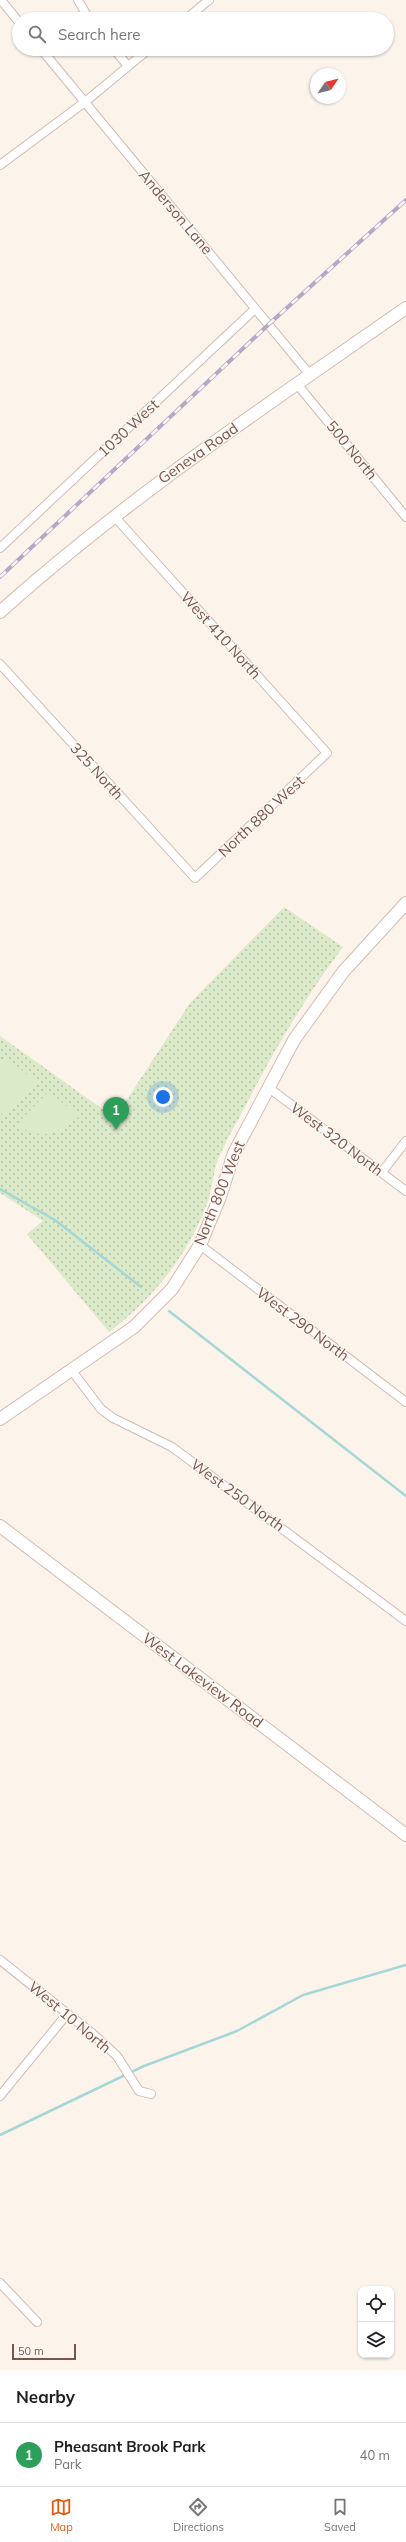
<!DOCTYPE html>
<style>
:root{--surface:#fff;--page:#f6f6f6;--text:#202124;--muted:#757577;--line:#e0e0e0;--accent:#ea580c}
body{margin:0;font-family:Mulish,sans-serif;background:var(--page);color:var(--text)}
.controls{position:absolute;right:12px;bottom:12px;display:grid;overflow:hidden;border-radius:8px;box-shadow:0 1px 3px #0004}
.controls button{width:36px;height:36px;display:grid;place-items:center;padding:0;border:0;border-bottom:1px solid var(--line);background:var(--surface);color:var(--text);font:20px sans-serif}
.compass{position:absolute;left:310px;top:68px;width:36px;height:36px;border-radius:50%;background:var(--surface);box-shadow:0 1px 3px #0004;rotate:55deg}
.scale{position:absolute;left:12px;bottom:10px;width:64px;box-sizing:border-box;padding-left:4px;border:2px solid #77564e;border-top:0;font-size:11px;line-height:14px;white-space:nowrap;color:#77564e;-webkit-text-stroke:3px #fef7f1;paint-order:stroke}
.you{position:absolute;left:163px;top:1097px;width:14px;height:14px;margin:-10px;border:3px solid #fff;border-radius:50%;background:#1a73e8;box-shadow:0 0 0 6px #1a73e833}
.badge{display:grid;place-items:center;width:26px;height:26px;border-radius:50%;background:var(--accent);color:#fff;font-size:13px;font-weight:700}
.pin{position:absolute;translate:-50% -33px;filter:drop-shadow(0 1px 2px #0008)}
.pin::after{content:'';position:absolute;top:21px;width:14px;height:12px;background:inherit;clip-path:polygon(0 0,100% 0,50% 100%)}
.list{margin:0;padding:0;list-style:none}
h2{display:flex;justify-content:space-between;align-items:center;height:52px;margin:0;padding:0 16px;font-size:17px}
h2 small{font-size:13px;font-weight:400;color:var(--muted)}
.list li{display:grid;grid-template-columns:26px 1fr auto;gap:12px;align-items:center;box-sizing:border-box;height:64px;padding:0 16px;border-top:1px solid var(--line)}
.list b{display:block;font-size:15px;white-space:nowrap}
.list p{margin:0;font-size:13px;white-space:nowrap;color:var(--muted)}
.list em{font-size:13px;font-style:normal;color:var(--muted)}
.icon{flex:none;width:22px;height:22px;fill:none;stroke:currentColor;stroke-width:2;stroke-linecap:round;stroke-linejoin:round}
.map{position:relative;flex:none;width:406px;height:2370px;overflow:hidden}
.search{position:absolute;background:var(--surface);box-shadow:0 1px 3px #0004;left:12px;right:12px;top:12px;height:44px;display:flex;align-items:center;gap:10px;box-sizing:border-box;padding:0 14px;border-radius:22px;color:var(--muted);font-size:15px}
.sheet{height:116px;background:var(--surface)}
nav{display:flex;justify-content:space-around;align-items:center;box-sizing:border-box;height:56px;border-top:1px solid var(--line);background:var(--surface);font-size:11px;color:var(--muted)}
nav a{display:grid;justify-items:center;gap:2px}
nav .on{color:var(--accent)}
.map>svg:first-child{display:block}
</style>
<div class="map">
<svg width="406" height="2370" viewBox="0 0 406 2370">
<defs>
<pattern id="green-dots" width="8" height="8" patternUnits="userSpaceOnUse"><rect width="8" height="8" fill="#dbeac9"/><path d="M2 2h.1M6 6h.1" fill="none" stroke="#b6c0a5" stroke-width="1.8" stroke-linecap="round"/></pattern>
</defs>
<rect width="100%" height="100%" fill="#fcf3eb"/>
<!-- green -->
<path fill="url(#green-dots)" d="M284,907L343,947C306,996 276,1047 248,1101C239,1119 228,1136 220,1155C213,1169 213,1186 208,1201C189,1254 153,1299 109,1332L27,1234L43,1221L0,1193V1036L115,1118L190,1003Z"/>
<!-- pitch -->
<g fill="#dbeac9">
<path d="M6,1058L37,1082L5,1117L0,1112V1065Z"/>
<path d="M48,1092L80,1116C56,1135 44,1141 16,1125Z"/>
</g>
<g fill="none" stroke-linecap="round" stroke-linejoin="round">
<!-- stream -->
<g stroke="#a6d7d7" stroke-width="2.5">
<path d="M0,1189L55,1220L141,1287"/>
<path d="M169,1311L406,1496"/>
<path d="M0,2135L144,2066L237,2031L303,1995L406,1965"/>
</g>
<defs>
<g id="street">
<path d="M1,0L19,22"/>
<path d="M78,0L89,19"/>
<path d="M186,19L209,0"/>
<path d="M41,49L310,375"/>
<path d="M114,49L128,66"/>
<path d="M0,165L85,102L149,49"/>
<path d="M297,384L406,517"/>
<path d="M0,548L255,309"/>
<path d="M0,664L195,878L327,753L114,516"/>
<path d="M269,1088L406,1191"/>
<path d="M382,1172L406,1141"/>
<path d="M200,1245L406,1402"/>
<path d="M72,1371L101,1409L113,1418L172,1447L406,1621"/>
<path d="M0,1960L93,2034L117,2056L139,2091L151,2094"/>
<path d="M0,2096L67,2014"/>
<path d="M0,2283L37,2322"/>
</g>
<g id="secondary">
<path d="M0,612C127,498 267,405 406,308"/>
<path d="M0,1419L134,1327L172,1289L200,1245L220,1197L234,1153L294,1040L343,972L406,903"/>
<path d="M0,1526L406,1835"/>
</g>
</defs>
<!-- street casing -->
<use href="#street" stroke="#d1bbb3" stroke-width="10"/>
<!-- secondary casing -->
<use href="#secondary" stroke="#d4bbb0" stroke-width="14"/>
<!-- street -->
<use href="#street" stroke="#fff" stroke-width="8"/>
<!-- secondary -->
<use href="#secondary" stroke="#fff" stroke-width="12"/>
<defs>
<path id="rail" d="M0,577L268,325L406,200"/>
</defs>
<!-- rail casing -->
<use href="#rail" stroke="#b4a8c7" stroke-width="4"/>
<!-- rail -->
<use href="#rail" stroke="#fef7f1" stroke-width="2.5" stroke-dasharray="8" stroke-linecap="butt"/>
</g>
<g text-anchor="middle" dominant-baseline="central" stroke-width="3" stroke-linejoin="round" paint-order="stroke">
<!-- street labels -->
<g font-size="15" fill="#77564e" stroke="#fef7f1">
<text transform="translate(176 212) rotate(50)">Anderson Lane</text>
<text transform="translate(128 428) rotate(-43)">1030 West</text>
<text transform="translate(352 450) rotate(51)">500 North</text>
<text transform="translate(198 453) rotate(-35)">Geneva Road</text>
<text transform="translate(221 635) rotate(48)">West 410 North</text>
<text transform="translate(97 771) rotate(48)">325 North</text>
<text transform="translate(261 816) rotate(-43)">North 880 West</text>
<text transform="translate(337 1139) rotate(37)">West 320 North</text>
<text transform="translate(219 1193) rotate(-68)">North 800 West</text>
<text transform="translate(303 1324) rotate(37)">West 290 North</text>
<text transform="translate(238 1495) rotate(36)">West 250 North</text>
<text transform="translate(203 1680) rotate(37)">West Lakeview Road</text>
<text transform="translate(70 2017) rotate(40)">West 10 North</text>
</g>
</g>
</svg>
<div class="controls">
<button><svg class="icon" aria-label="locate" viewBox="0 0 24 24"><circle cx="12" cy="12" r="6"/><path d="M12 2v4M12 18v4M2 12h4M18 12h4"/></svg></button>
<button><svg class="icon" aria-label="layers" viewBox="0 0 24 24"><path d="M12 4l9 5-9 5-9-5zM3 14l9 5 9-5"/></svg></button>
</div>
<svg class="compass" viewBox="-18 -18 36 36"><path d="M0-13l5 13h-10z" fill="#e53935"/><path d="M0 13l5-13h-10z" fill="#757577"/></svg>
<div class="scale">50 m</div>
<div class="you"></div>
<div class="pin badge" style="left:116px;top:1130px;background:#2e9e5b">1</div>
<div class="search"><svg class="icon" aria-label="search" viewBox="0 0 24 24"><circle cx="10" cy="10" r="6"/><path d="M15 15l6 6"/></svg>Search here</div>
</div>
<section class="sheet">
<h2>Nearby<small></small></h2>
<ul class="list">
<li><span class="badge" style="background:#2e9e5b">1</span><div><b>Pheasant Brook Park</b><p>Park</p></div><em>40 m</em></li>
</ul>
</section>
<nav>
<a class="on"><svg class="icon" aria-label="map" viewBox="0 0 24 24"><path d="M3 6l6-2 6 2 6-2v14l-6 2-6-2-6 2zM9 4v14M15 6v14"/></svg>Map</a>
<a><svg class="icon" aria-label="directions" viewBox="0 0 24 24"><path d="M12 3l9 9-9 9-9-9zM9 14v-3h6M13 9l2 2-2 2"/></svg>Directions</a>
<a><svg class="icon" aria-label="saved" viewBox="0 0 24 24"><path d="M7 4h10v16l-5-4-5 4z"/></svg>Saved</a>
</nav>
